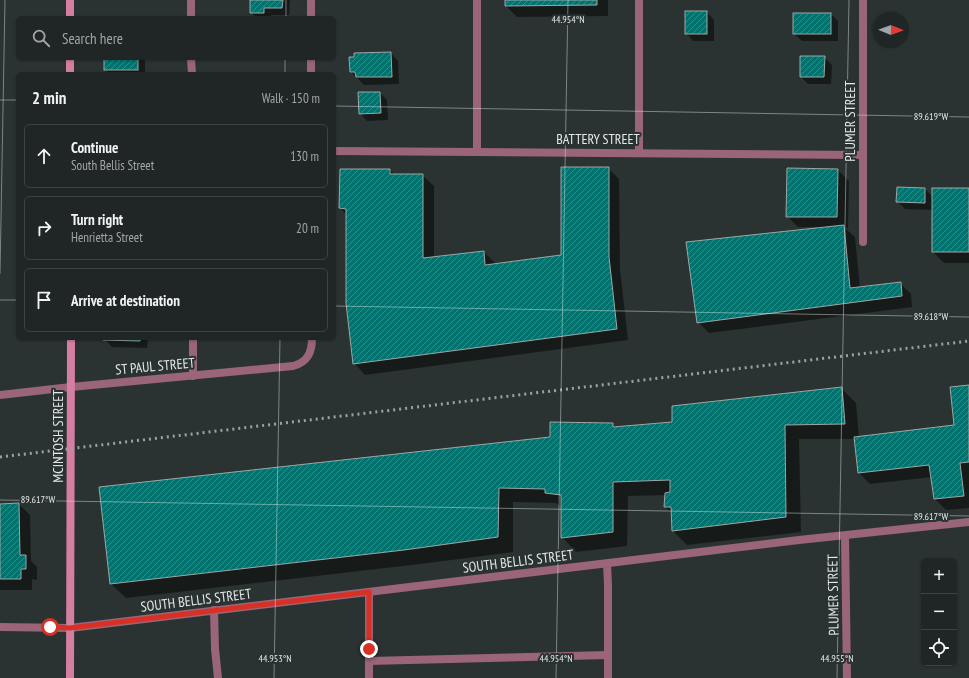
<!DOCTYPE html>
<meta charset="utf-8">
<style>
:root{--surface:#202626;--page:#2d3232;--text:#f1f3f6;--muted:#a2a5a7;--line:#3d4343}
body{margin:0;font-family:"PT Sans Narrow",sans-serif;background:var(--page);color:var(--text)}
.controls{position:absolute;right:12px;bottom:12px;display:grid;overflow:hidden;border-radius:6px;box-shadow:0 1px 3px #0004}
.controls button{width:36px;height:36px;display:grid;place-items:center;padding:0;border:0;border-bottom:1px solid var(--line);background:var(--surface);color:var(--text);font:20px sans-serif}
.compass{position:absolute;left:873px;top:12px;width:36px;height:36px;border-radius:50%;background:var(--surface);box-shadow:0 1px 3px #0004;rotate:91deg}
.stop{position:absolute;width:12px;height:12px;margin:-9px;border:3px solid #d93025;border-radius:50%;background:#fff}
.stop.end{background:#d93025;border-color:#fff;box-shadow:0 1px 4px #0008}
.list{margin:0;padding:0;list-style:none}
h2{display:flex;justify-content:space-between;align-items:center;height:52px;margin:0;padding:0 16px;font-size:17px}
h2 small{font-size:13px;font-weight:400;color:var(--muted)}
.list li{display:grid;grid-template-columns:26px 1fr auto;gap:12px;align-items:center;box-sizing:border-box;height:64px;margin:0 8px 8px;padding:0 8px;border:1px solid var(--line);border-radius:6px}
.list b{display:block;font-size:15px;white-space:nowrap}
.list p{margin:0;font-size:13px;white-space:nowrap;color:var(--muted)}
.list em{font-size:13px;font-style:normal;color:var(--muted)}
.icon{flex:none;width:22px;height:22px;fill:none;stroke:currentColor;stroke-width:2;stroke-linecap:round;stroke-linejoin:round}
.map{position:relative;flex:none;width:969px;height:678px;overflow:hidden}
.search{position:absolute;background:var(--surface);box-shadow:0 1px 3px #0004;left:16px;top:16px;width:320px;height:44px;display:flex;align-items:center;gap:10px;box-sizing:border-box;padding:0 14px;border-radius:6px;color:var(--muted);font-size:15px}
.panel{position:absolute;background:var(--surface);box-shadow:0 1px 3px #0004;left:16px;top:72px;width:320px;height:268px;border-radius:6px}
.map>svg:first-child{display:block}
</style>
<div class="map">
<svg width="969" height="678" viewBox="0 0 969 678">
<defs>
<pattern id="building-hatch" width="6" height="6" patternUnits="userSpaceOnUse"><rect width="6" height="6" fill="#00736f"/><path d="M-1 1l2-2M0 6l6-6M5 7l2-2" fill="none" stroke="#318e8a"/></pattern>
</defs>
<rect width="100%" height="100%" fill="#2a3332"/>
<!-- shadow -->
<g fill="#0007">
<path d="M251,0H290L289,15H271V18H256L251,12Z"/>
<path d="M506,0H608V16L517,17L506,6Z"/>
<path d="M707,12L714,20V41H693L686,33Z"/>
<path d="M831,14L838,21V41H802L794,34Z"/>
<path d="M391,53L398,61L399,84L364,85L351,72Z"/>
<path d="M824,57L832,65L831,84H808L801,77Z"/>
<path d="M105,58H145V74H110L105,70Z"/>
<path d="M380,93L387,100L388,120L367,121L360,113Z"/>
<path d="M608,168L619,179L620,269L628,340L365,375L354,363L347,215L340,208L390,170L395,175H422L434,186V257L484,252L495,263V265L562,255Z"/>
<path d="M838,170L849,181L848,228H845L855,237L860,288L900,283L911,294L912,307L709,333L698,322L818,229L817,227H798L787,216Z"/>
<path d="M925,189L933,197L969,189V263H944L933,252V210L905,209L897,201Z"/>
<path d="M104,338H148L147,348L112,347L104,339Z"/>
<path d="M255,338H285V340H257Z"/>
<path d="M969,386V508L946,510L935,499L932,477L870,484L859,473L855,439H799L801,532L687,545L673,531V514L665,507L666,495L628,496L627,546L576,552L562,537V508L556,503L513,502V552L420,564L126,598L111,584L551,438V423L613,424L616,427L673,423L841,388L856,403L859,437L955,426Z"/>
<path d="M19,504L30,515L31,561L37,567V580L32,579V590H0V505Z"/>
</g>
<!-- building -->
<g fill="url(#building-hatch)" stroke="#9ca7a6">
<path d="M250,0H283L282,8H264V13H250Z"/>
<path d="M505,0H597V5L505,6Z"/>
<rect x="685" y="11" width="22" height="23"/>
<rect x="793" y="13" width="38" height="21"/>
<path d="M391,52L392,77H356L355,72H350L349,57H354V53Z"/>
<path d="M800,56H825L824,77H800Z"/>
<rect x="104" y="58" width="34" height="12"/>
<path d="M358,92H380L381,113L359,114Z"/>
<path d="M561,167H609V257L617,329L353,364L346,303V209L339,208L340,169H390V174H423V258L484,251L485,265L561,255Z"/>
<path d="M787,168L838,169L837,217H786Z"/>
<path d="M897,187L925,188V203L896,202Z"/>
<rect x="932" y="188" width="37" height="64"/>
<path d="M844,225L850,288L901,282L902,296L697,323L686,242Z"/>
<path d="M103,338H140V341L103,340Z"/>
<path d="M969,385V462L960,463L964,496L934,499L929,465L858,473L854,437L954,425L950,387Z"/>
<path d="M842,387L845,424L785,425L786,517L672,531L671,507H664L665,493L670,492V480L613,482V532L561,538V495L545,493V489L499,488L498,537L404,550L110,584L99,487L550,437V422L613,423V427L672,422V406Z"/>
<path d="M19,503L20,555H26V569H21V579H0V504Z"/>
</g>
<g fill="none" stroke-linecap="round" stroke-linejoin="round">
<!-- lane -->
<g stroke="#9a6479" stroke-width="8">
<path d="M191,0V18"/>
<path d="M191,58L192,74"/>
<path d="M477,152V0"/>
<path d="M193,338V376"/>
<path d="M0,395L71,387"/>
<path d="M214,610L215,649L218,678"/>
<path d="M0,627L70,628"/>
<path d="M369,661L608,655"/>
</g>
<!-- street -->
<g stroke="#9a6479" stroke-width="8">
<path d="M311,0V18"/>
<path d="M639,0V153"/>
<path d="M311,58V74"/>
<path d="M334,151L863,155"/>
<path d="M863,242V0"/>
<path d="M71,387L293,366C308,362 312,352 312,338"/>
<path d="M845,536L847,678"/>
<path d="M607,564L608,585V678"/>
<path d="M70,628L799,540L969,522"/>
<path d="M369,678V592"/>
</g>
<!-- secondary -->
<g stroke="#d47fa2" stroke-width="8">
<path d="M70,0V18"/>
<path d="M70,58V74"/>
<path d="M70,678L71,338"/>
</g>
<!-- rail -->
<path stroke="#9ba3a2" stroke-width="3" stroke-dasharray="2 4" stroke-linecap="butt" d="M0,457L969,341"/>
</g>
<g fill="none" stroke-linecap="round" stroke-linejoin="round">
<!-- route -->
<path stroke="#d93025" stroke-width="5" d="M50,627L70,628L369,592V649"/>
</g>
<!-- ticks -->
<path fill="none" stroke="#e3e9e8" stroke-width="1" stroke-opacity="0.45" d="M286,18V0M285,74V58M0,100H18M334,106L969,117M0,274L5,0M0,300H18M334,306L969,317M0,500L969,516M274,678L280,338M556,678L568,0M837,678L849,0"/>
<g text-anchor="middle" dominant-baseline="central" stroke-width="4" stroke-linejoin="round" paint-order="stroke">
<!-- street labels -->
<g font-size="14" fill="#e3e9e8" stroke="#2a3332">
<text transform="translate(850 121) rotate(-90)">PLUMER STREET</text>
<text x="598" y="139">BATTERY STREET</text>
<text transform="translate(155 366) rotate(-5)">ST PAUL STREET</text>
<text transform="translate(58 436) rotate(-90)">MCINTOSH STREET</text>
<text transform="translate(518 561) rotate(-7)">SOUTH BELLIS STREET</text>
<text transform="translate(833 595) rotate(-91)">PLUMER STREET</text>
<text transform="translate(196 600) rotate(-7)">SOUTH BELLIS STREET</text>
</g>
</g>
<g font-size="10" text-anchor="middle" fill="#e3e9e8" stroke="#2a3332" stroke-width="4" stroke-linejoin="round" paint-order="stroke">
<text x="568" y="23">44.954°N</text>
<text x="931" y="120">89.619°W</text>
<text x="931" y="320">89.618°W</text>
<text x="38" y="503">89.617°W</text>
<text x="931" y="520">89.617°W</text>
<text x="275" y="662">44.953°N</text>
<text x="556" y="662">44.954°N</text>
<text x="837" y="662">44.955°N</text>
</g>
</svg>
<div class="controls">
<button>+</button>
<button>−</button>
<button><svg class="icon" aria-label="locate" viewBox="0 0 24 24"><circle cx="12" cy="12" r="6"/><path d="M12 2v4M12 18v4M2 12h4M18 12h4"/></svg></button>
</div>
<svg class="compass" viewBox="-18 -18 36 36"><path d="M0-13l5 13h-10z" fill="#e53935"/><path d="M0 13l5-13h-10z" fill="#a2a5a7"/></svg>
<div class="stop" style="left:50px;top:627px"></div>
<div class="stop end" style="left:369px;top:649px"></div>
<div class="search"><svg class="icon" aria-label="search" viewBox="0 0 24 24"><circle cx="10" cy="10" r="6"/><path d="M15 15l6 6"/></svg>Search here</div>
<section class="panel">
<h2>2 min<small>Walk · 150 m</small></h2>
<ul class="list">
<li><svg class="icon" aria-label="ahead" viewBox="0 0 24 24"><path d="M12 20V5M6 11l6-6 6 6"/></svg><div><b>Continue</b><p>South Bellis Street</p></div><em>130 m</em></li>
<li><svg class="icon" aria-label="right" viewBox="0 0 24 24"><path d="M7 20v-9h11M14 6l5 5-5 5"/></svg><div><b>Turn right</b><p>Henrietta Street</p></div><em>20 m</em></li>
<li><svg class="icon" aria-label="arrive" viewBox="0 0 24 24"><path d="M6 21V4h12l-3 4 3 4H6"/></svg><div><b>Arrive at destination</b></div></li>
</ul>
</section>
</div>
